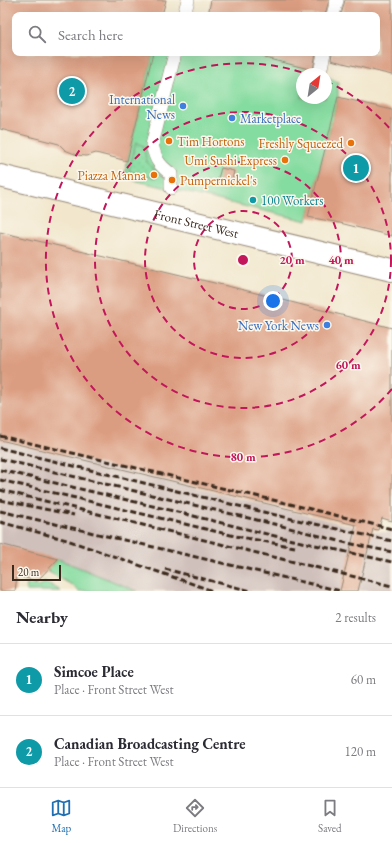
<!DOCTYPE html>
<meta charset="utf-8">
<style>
:root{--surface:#fff;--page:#f7f7f7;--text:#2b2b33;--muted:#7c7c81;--line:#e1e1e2;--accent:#1f6fb2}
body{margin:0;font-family:"EB Garamond",serif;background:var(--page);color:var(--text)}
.compass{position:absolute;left:296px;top:68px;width:36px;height:36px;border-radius:50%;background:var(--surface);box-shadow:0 4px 16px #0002;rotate:30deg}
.scale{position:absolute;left:12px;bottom:10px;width:49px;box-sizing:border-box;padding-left:4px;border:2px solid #3b2a1e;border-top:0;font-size:11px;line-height:14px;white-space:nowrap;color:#3b2a1e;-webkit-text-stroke:3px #fbf7ec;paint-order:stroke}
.you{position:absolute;left:273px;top:301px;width:14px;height:14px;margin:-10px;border:3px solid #fff;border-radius:50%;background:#1a73e8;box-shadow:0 0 0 6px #1a73e833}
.badge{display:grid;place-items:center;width:26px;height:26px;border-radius:50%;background:var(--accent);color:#fff;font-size:13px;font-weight:700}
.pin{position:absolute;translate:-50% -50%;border:2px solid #fff;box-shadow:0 1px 4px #0006}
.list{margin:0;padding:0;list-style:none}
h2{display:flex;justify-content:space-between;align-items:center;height:52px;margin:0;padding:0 16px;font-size:17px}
h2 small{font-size:13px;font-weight:400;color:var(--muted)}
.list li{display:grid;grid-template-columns:26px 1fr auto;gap:12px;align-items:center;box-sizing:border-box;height:72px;padding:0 16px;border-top:1px solid var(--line)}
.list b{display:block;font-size:15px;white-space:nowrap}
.list p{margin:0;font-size:13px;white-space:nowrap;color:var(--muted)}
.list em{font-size:13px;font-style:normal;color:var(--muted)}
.icon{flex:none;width:22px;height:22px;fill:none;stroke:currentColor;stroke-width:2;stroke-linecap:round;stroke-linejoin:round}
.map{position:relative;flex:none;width:392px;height:591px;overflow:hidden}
.search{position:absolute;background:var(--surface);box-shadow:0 4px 16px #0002;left:12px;right:12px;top:12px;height:44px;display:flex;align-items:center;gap:10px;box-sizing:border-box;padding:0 14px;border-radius:8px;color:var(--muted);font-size:15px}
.sheet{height:196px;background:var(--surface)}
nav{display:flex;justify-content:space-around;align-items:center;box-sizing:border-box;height:56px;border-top:1px solid var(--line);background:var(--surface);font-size:11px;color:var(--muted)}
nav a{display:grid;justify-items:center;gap:2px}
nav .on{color:var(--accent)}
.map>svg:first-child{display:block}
</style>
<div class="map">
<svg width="392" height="591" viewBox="0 0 392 591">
<defs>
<pattern id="garden-dots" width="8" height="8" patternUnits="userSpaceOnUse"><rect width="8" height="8" fill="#85dca0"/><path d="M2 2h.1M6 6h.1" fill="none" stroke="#74bd89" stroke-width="1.8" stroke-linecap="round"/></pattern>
</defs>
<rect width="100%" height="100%" fill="#fbf7ec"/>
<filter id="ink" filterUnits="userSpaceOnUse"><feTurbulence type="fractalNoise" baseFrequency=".025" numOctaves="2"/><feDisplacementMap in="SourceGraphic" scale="8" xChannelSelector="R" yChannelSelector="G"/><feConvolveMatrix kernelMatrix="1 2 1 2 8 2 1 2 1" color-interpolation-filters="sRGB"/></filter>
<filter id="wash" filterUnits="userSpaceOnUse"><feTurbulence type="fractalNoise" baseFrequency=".012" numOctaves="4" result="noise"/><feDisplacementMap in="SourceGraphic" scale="16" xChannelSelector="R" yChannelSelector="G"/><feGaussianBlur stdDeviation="0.9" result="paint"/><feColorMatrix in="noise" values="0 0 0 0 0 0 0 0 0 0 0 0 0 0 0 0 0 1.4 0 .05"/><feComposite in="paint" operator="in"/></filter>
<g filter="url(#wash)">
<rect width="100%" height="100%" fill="#f2e7cd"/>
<!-- railway -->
<path fill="#d0c0bb" d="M0,440L378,532L392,533V591H137L58,559L0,544Z"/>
<!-- green -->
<g fill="#85dca0" stroke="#60835f">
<path d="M153,53H246L314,70L321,74H302V98H326V76L338,82V97L307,221L125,178L127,161Z"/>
<path d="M58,559L137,591H79L72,585L47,571Z"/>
<path d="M44,581L61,591H26L27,584L39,586Z"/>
</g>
<!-- garden -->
<path fill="url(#garden-dots)" stroke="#60835f" d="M136,142C138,143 140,144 142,145C146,149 144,156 147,161C150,168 158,169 156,178L129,171Z"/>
<g id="blocks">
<!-- building -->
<g fill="#db9d81">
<path d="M0,0H166L162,15H15V53H153L127,161L96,153L86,156L77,155L65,150L59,144L0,129Z"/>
<path d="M211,0H329L325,15H208Z"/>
<path d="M345,0H392V75L331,60L332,53H377V15H341Z"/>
<path d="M266,53H316L313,70L265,58Z"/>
<path d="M338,97L392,110V236L340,223L308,217Z"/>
<path d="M221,168L234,171L231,185L217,182Z"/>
<path d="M0,232L248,291L392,328V521L382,518L378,530L373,529L358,591H340L356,525L0,440Z"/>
<path d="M0,544L58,559L37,581L17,576L15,591H0Z"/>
</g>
</g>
</g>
<g filter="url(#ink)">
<use href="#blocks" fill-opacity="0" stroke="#968876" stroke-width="1"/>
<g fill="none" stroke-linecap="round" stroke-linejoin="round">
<defs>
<g id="pedestrian">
<path d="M184,15L188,0"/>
<path d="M333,15L337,0"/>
<path d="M320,73L324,53"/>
<path d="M171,188V174C158,164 156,160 152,145L175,53"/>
</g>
<g id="primary">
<path id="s1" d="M0,176L392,270"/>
</g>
</defs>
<!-- pedestrian casing -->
<use href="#pedestrian" stroke="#968876" stroke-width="14"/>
<!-- primary casing -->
<use href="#primary" stroke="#968876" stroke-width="24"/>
<!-- pedestrian -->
<use href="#pedestrian" stroke="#fff" stroke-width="13"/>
<!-- primary -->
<use href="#primary" stroke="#fff" stroke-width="22"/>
<!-- rail -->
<g stroke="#3b2a1e" stroke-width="3" stroke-dasharray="6 3" stroke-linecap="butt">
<path d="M0,436L290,504L392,529"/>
<path d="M0,448L288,518L392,541"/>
<path d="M0,459L278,525L347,543L392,552"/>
<path d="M0,470L161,508L279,537L392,562"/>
<path d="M0,480L235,536L295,547"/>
<path d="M0,490L392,586"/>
<path d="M0,500L74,515"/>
<path d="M0,511L341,591"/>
<path d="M0,522L67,540L213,591"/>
<path d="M165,569L251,591"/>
</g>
</g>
</g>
<!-- distance rings -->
<g fill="none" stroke="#c2185b" stroke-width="2" stroke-dasharray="7 5">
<circle cx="243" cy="260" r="49"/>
<circle cx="243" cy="260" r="98"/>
<circle cx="243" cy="260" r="148"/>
<path d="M392 389A197 197 0 1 1 307 74M326 81A197 197 0 0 1 392 131"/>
</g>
<!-- markers -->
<g fill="#3f7fe0" stroke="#fbf7ec" stroke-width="1.5">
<circle cx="183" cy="106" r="4"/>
<circle cx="232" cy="118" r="4"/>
<circle cx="327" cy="325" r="4"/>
</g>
<g fill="#e8710a" stroke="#fbf7ec" stroke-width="1.5">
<circle cx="169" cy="141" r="4"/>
<circle cx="351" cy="143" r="4"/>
<circle cx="285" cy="160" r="4"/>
<circle cx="154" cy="175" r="4"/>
<circle cx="172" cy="180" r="4"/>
</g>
<circle fill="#0f9aa8" stroke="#fbf7ec" stroke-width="1.5" cx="253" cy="200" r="4"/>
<g text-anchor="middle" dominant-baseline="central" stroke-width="3" stroke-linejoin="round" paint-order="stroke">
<!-- shop labels -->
<g font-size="13" fill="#366cbe" stroke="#fbf7ec" text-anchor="end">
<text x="175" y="99">International<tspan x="175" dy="15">News</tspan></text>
<text x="240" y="118" text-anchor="start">Marketplace</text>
<text x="319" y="325">New York News</text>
</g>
<!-- food labels -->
<g font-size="13" fill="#c56008" stroke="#fbf7ec" text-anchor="end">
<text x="177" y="141" text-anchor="start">Tim Hortons</text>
<text x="343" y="143">Freshly Squeezed</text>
<text x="277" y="160">Umi Sushi Express</text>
<text x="146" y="175">Piazza Manna</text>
<text x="180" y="180" text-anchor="start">Pumpernickel's</text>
</g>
<!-- culture labels -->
<g font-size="13" fill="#0d838f" stroke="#fbf7ec" text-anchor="start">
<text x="261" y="200">100 Workers</text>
</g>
<!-- street labels -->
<g font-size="13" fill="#3b2a1e" stroke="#fbf7ec">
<text stroke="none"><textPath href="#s1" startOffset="202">Front Street West</textPath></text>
</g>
</g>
<circle cx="243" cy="260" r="6" fill="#c2185b" stroke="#fbf7ec" stroke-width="2"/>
<g font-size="12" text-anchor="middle" font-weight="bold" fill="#c2185b" stroke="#fbf7ec" stroke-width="3" stroke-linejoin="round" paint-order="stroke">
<text x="292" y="264">20 m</text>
<text x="341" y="264">40 m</text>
<text x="348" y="369">60 m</text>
<text x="243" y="461">80 m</text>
</g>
</svg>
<svg class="compass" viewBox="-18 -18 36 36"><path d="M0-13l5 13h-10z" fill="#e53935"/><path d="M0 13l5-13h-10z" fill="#7c7c81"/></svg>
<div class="scale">20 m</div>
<div class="you"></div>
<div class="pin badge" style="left:356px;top:168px;background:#0f9aa8">1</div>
<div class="pin badge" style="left:72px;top:91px;background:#0f9aa8">2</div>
<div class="search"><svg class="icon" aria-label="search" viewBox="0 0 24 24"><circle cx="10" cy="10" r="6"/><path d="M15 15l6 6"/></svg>Search here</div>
</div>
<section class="sheet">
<h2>Nearby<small>2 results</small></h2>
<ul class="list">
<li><span class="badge" style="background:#0f9aa8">1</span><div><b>Simcoe Place</b><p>Place · Front Street West</p></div><em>60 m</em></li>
<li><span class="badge" style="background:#0f9aa8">2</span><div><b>Canadian Broadcasting Centre</b><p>Place · Front Street West</p></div><em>120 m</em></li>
</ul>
</section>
<nav>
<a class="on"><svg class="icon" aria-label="map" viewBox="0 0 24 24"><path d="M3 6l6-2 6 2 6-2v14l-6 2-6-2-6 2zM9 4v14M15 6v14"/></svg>Map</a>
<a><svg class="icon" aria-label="directions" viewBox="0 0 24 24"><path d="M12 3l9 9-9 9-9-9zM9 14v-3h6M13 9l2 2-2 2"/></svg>Directions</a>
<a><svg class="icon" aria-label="saved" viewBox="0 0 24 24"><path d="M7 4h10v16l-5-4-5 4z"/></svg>Saved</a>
</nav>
